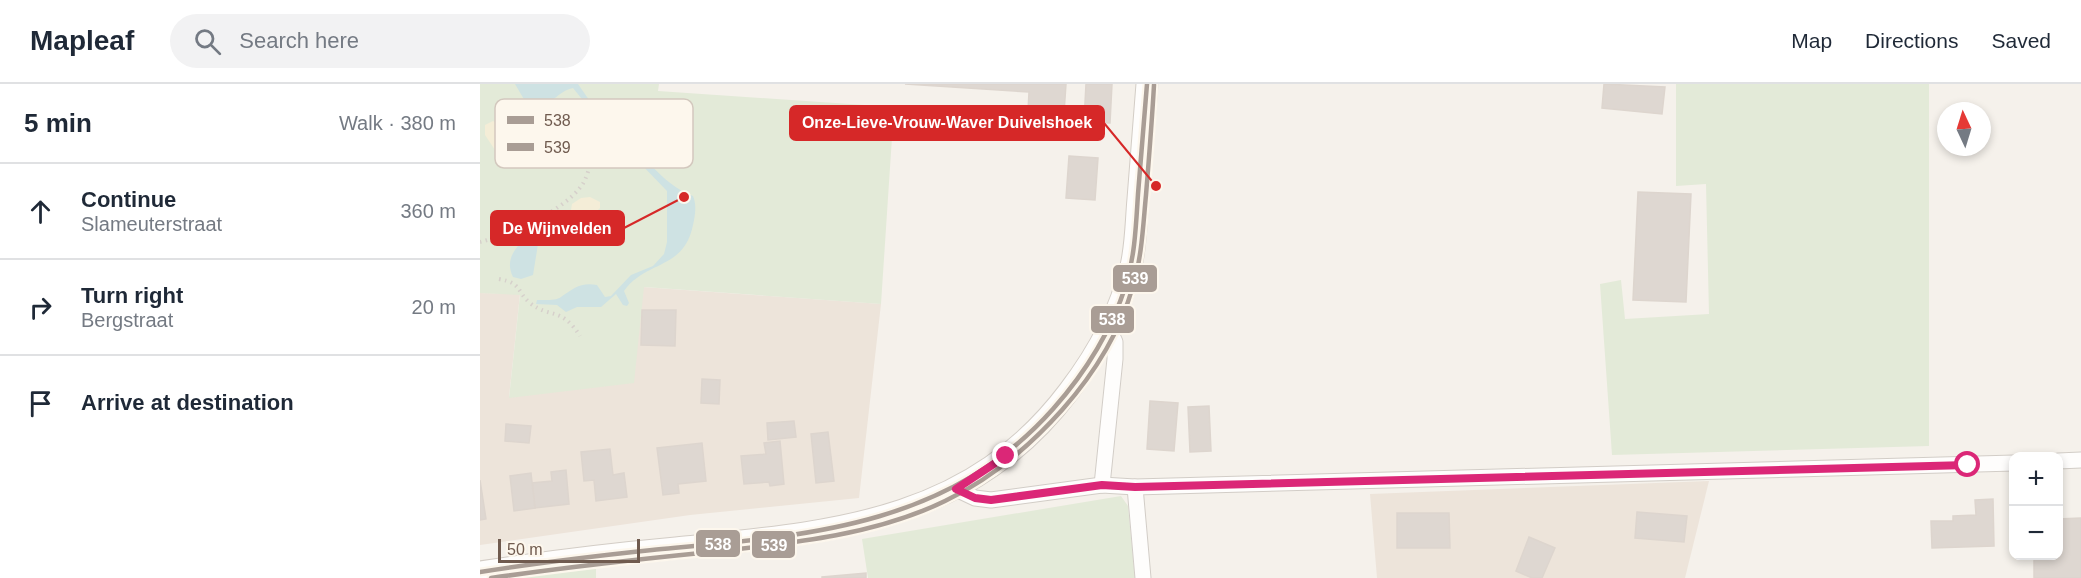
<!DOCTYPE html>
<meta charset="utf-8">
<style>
:root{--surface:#fff;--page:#f2f2f3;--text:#1f2937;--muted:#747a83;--line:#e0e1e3}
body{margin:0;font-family:Helvetica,sans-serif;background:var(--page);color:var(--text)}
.controls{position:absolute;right:18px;bottom:18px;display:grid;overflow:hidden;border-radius:12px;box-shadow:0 3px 9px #0003}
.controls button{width:54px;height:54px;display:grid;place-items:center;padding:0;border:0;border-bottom:2px solid var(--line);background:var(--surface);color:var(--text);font:30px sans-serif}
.compass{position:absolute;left:1457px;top:18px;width:54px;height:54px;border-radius:50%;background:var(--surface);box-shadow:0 3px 9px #0003;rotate:356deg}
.scale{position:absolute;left:18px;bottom:15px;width:142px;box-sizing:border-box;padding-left:6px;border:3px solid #705b4f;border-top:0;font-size:16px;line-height:21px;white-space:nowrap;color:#705b4f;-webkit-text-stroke:4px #fdf7ed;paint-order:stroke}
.stop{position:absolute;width:18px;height:18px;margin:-14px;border:4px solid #db2777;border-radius:50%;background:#fff}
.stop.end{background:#db2777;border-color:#fff;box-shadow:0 2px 6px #0008}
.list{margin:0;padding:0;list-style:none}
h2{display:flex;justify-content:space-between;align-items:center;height:78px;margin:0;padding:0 24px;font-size:26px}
h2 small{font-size:20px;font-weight:400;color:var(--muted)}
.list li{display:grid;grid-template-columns:39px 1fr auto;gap:18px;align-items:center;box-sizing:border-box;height:96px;padding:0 24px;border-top:2px solid var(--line)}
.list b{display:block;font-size:22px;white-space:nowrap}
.list p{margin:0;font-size:20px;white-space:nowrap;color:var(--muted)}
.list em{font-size:20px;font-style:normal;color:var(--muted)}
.icon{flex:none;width:33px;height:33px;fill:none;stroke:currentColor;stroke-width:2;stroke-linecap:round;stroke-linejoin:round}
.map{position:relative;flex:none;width:1601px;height:494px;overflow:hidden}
header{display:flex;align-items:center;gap:36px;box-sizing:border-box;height:84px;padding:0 30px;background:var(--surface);border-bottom:2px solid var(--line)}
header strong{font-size:28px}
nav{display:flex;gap:33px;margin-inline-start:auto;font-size:21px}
.search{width:420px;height:54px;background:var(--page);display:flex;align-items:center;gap:15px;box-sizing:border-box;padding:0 21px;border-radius:33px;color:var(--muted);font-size:22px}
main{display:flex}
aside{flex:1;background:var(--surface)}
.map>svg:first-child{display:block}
</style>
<header>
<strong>Mapleaf</strong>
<div class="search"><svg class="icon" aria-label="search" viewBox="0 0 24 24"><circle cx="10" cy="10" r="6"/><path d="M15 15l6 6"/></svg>Search here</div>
<nav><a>Map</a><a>Directions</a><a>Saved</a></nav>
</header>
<main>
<aside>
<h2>5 min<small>Walk · 380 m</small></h2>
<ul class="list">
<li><svg class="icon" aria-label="ahead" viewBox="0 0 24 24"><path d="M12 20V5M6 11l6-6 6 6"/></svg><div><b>Continue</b><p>Slameuterstraat</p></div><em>360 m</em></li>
<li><svg class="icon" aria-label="right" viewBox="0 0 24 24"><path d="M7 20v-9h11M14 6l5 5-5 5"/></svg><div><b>Turn right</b><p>Bergstraat</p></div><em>20 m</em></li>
<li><svg class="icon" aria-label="arrive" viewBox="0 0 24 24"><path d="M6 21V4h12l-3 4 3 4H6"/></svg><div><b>Arrive at destination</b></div></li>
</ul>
</aside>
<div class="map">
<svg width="1601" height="494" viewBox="0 0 1601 494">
<rect width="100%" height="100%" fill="#f5f1eb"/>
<!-- residential -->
<g fill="#ede4da">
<path d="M163,203L401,220L379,414L210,431L0,461V209L40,210L29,313Z"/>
<path d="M1229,397L1205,494H897L890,410Z"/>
</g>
<!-- green -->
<g fill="#e3ead8">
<path d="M0,0H179L178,7L414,23L401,220L164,203L154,299L29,314L40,211L0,209Z"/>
<path d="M1196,0H1449V362L1132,371L1120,200L1141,196L1145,235L1229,230L1226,100L1196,102Z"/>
<path d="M641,412L648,422L655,494H388L382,455Z"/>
<path d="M116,478V494H0Z"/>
</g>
<!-- sand -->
<g fill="#f4edd7">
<path d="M13,37L20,42L29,38L37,42C39,50 35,66 28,71L17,69L5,51V41Z"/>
<path d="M110,113L120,118V124L116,128L97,133L91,126L92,120L101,114Z"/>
</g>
<!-- water -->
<g fill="#cee2e3">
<path d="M35,0H98L125,39L119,36L93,4C77,7 71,24 54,23L45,17Z"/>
<path d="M133,48C164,67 180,100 213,112C217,121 215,132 213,141C204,186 166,176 144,207L149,219L147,222L143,221L136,210L121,223H97L86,228L77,221L56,220L57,216C64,216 76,217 81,213C94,204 101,198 117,201L125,213L131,212L151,191L173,182L184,170L187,158V107L133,51Z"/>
<path d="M89,132V135L59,154L53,191L41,195L33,193C18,163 62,144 82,133Z"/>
</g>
<!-- building -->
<g fill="#ded7d1" stroke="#ddd5ce" stroke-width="1.5">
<path d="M425,0H586L584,29L548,27L549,8Z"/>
<path d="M606,0H632L630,39L604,38Z"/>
<path d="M1124,0L1185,3L1182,30L1122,24Z"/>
<path d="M589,72L618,74L615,116L586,114Z"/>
<path d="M1158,108L1211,110L1206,218L1153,216Z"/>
<path d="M162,226H196L195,262L161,261Z"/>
<path d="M222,295L240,296L239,320L221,319Z"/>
<path d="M670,317L698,319L694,367L667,365Z"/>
<path d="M729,322L731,367L710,368L708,323Z"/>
<path d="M314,337L316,353L288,356L287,339Z"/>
<path d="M26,340L51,342L49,359L25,357Z"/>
<path d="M348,348L354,397L336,399L331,350Z"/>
<path d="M300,357L304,400L290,402L289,398L264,400L261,372L286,370L284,359Z"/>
<path d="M222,359L226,397L198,400L199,409L183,411L177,364Z"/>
<path d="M130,365L133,391L144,389L147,413L116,417L114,396L104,397L101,368Z"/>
<path d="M86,386L89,420L55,424L52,399L72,397L71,388Z"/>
<path d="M51,389L55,424L34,427L30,392Z"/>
<path d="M0,396L6,435L0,436Z"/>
<path d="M1513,415L1514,462L1452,464L1451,437H1473V432L1496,431L1495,416Z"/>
<path d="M1157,428L1207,432L1204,458L1155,454Z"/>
<path d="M917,429H969L970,464H917Z"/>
<path d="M1601,434V494H1554V472H1578V435Z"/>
<path d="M1049,453L1075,464L1062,494H1052L1036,487Z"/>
<path d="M386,489V494H342V493Z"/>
</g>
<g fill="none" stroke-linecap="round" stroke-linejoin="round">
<defs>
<g id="street">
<path d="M1578,377L1601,376"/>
<path d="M622,401L635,275V258L629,245"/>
<path d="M655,403L663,494"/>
<path d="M476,405L495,414L511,416L622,401L655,403L1534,379"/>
</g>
<path id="secondary" d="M0,488C65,478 130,470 196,464C349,448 489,440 589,307C618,269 640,229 651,182C656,161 656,137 658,115C661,77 664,38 667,0"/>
</defs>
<!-- street casing -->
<use href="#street" stroke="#d2cdc7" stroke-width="17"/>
<!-- secondary casing -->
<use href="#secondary" stroke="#d3cdc6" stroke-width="23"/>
<!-- path -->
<g stroke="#d6d0cb" stroke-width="4" stroke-dasharray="1.5 4.5" stroke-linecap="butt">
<path d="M0,158C29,151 79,129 99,105C108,95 110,79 114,66C118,55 123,49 123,36L130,34"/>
<path d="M19,195C42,199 36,207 50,219C70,235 81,222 100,252"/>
</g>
<!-- street -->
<use href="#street" stroke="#fefdfc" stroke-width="15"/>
<!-- secondary -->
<use href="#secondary" stroke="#fefdfc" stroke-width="21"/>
<defs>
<path id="bus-1" d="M0,488C57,479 115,472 172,466C322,452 466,445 573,325C606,288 631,247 646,201C655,171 656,141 658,110C661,74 664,37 667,0"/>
<path id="bus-2" d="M11,494C81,484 151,476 221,469C303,460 391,453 465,417C511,395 548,364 582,326C614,290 640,248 653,202C662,172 663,142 666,111C669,74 672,37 674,1"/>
</defs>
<!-- bus-1 casing -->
<use href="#bus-1" stroke="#fdf7ed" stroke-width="9"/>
<!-- bus-2 casing -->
<use href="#bus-2" stroke="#fdf7ed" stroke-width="9"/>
<!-- bus-1 -->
<use href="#bus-1" stroke="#a99d95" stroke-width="4.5"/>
<!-- bus-2 -->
<use href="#bus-2" stroke="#a99d95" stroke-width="4.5"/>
</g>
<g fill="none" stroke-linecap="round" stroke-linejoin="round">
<!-- route -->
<path stroke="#db2777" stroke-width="8" d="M526,372L476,405L495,414L511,416L622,401L655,403L1488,381"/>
</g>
<!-- legend -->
<rect x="15" y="15" width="198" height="69" rx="9" fill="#fdf7ed" stroke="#d3c8be" stroke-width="1.5"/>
<rect x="27" y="32" width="27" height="8" fill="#a99d95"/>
<rect x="27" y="59" width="27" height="8" fill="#a99d95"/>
<g font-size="16" fill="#705b4f">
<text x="64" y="42">538</text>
<text x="64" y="69">539</text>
</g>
<!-- callouts -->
<path fill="none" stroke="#d62828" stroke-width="2" d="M676 102L624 39M204 113L144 144"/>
<g fill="#d62828" stroke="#fdf7ed" stroke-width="2">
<circle cx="676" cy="102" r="6"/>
<circle cx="204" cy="113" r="6"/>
</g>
<g fill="#d62828" stroke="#d62828" stroke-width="2">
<rect x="310" y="22" width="314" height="34" rx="6"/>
<rect x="11" y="127" width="133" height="34" rx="6"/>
</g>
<g font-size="16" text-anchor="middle" font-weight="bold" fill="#fff">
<text x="467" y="44">Onze-Lieve-Vrouw-Waver Duivelshoek</text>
<text x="77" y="150">De Wijnvelden</text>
</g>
<g stroke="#fdf7ed" stroke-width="2">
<rect x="632" y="180" width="46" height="29" rx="6" fill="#a99d95"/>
<rect x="610" y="221" width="45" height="29" rx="6" fill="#a99d95"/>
<rect x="215" y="445" width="46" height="29" rx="6" fill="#a99d95"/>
<rect x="271" y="446" width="45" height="29" rx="6" fill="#a99d95"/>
</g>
<g font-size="16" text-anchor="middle" font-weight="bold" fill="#fff">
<text x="655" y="200">539</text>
<text x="632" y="241">538</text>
<text x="238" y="466">538</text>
<text x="294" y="467">539</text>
</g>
</svg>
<div class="controls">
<button>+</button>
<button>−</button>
</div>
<svg class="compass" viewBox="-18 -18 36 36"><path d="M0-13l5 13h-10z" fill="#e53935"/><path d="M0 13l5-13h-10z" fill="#747a83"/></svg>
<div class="scale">50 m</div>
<div class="stop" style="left:1488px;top:381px"></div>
<div class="stop end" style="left:526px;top:372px"></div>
</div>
</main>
